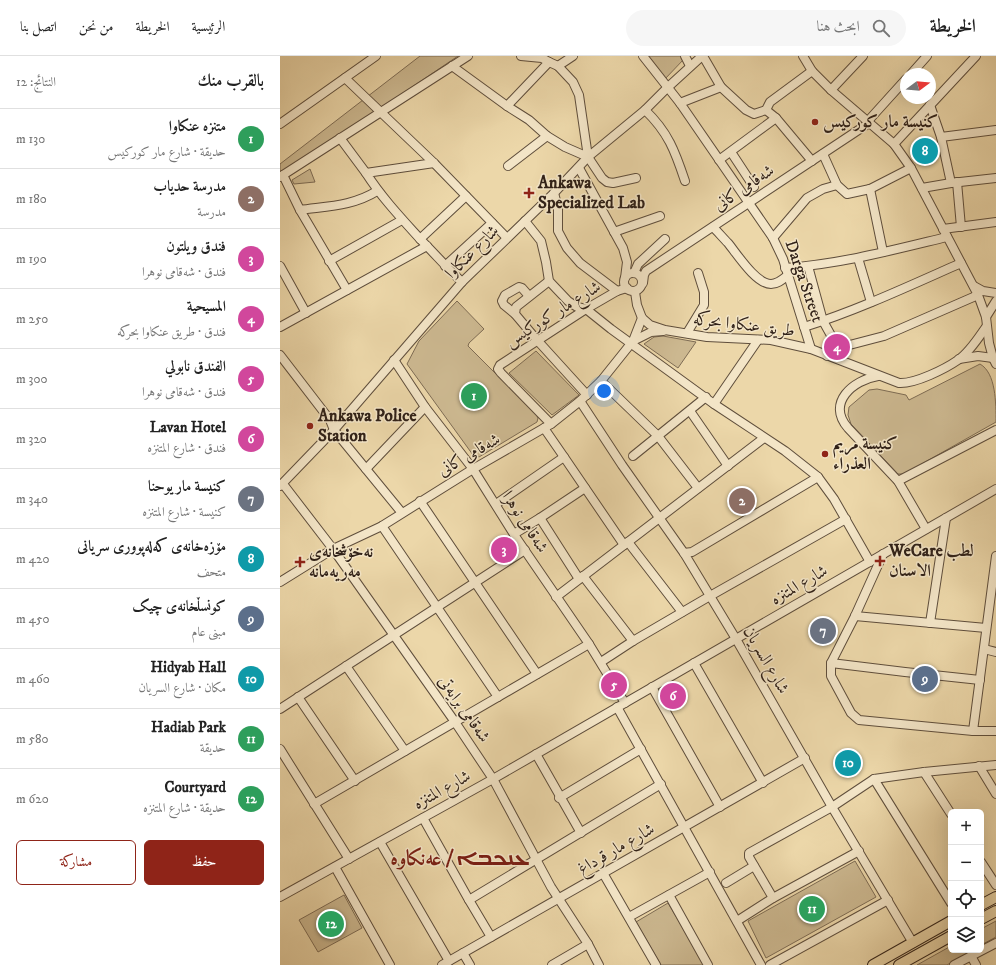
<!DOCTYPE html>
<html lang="ar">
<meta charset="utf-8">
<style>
:root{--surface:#fff;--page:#f6f6f6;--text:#222;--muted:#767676;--line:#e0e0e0;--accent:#8f2418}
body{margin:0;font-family:"IM FELL DW Pica",Amiri,"Noto Sans Syriac",serif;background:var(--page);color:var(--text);direction:rtl}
.controls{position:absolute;right:12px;bottom:12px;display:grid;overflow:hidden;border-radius:6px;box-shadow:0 4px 16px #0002}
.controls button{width:36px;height:36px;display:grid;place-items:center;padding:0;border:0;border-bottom:1px solid var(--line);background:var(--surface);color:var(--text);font:20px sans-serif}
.compass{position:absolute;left:620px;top:12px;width:36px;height:36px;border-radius:50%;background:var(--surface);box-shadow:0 4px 16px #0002;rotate:74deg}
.you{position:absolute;left:324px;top:335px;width:14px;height:14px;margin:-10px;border:3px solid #fff;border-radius:50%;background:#1a73e8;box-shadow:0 0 0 6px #1a73e833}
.badge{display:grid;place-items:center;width:26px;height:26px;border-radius:50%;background:var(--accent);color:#fff;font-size:13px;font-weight:700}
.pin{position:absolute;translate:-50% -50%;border:2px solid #fff;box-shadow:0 1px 4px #0006}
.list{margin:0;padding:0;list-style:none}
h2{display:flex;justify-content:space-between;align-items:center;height:52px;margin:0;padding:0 16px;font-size:17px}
h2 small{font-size:13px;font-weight:400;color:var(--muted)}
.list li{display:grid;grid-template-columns:26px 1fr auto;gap:12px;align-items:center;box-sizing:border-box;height:60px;padding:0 16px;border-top:1px solid var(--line)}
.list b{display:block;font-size:15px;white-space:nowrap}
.list p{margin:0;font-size:13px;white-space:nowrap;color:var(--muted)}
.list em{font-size:13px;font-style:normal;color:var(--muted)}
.actions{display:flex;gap:8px;padding:12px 16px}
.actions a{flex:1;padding:9px 0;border:1px solid var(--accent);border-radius:6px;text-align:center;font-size:14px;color:var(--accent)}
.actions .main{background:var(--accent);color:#fff}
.icon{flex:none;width:22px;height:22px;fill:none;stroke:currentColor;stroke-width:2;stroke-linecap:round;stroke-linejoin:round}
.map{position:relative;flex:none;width:716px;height:909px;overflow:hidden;direction:ltr}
header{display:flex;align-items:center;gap:24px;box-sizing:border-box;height:56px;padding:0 20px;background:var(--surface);border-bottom:1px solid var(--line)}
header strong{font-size:19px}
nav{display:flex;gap:22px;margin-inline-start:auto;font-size:14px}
.search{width:280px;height:36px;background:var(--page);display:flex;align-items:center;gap:10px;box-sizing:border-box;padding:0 14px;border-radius:22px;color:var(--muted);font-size:15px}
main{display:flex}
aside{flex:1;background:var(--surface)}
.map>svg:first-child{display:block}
</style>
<header>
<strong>الخريطة</strong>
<div class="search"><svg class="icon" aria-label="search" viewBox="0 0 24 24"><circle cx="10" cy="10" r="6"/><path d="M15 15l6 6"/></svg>ابحث هنا</div>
<nav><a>الرئيسية</a><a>الخريطة</a><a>من نحن</a><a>اتصل بنا</a></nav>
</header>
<main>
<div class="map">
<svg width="716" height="909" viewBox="0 0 716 909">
<rect width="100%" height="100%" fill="#ecd7a9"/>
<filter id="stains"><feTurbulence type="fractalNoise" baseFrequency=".005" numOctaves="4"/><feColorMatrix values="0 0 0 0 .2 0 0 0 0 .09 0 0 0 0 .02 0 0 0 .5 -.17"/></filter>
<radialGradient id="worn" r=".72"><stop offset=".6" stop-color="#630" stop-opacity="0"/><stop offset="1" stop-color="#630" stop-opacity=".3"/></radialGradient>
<!-- green -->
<g fill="#ccb890" stroke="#7e6c54">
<path d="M140,0H178L0,120V108Z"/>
<path d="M369,0H402L404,3L384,24L367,2Z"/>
<path d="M30,113L35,126L14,128L12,124Z"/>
<path d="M177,245L204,273L189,287L188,290L256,358L258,362L257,366L199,401L193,399L127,308L139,285Z"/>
<path d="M383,280L416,286L398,312L364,288L374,281Z"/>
<path d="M256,295L299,339L272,359L229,317Z"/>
<path d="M700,308C716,317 716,347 716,366L624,418H618L571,368L568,359L569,351L589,334L597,333L626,339L629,344Z"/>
<path d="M575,805L596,841L486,902L468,865Z"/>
<path d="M64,839L82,872L38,896L19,864Z"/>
<path d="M388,847L425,909H381L356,866Z"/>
<path d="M716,865V881L701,889V873Z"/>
<path d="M671,890V894H693L667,909H637Z"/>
</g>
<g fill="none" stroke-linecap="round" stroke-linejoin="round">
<defs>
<g id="minor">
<path d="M241,0L262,2L269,6L278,10L293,26L299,39L308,101L322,122L327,126L333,127L356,122"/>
<path d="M363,0L400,47L493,182L503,203L531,293"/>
<path d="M405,0L410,10"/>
<path d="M423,0L441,31"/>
<path d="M523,0L532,15L551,34L614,88L631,112L698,239L706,261L709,287L713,302L716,308"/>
<path d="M172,10L227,50L249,64L267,80L285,91L308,101"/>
<path d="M278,10L293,0"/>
<path d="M631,18L647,0"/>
<path d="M65,22L154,107L227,182"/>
<path d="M551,34L583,0"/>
<path d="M400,47L441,31L466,54L474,58L486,54L490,46L532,15"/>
<path d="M650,49L661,81"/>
<path d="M227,50L269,6"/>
<path d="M365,54C388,76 395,95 405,125"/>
<path d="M486,54L496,62L532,105"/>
<path d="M588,65L626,23"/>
<path d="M0,68L96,0"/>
<path d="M60,82L86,117"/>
<path d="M614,88L696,0"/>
<path d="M451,96L474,131"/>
<path d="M543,98L557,129L567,138L590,133L631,112"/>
<path d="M439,104L496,62"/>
<path d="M154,107L86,117C102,142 122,163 141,184C155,198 168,213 182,226"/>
<path d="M228,110L267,80"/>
<path d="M299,112L343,192L347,206L345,222"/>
<path d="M3,119L20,154L67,234"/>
<path d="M0,121L188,0"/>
<path d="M677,126L681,171"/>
<path d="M671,127L661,81L716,74"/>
<path d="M642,132L671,127L716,122"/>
<path d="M590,133L603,196"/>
<path d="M274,137L278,152V175L287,192L300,207L337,235"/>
<path d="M20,154C48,150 73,150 97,135"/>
<path d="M245,165L261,185L266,206L269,225L288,245L297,251L306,253L331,273L434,348L505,395L538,421L554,443L590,506"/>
<path d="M433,171C438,176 443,182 448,187C457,198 476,228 491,228C498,228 503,223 508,219"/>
<path d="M663,173L716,166"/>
<path d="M334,176L380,160"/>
<path d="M493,182L527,142L543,133L557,129"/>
<path d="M140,183L186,140"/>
<path d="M578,202L591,246"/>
<path d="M49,205L122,164"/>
<path d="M0,210L26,257"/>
<path d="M165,210L212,167"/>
<path d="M528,210L543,265L558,292"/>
<path d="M505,212C561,208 613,194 667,181"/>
<circle cx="353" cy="226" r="9"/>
<path d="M354,217L358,208L385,183"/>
<path d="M269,225L236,251L235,258L257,284L307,339"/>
<path d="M363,227L364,219L366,215L589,67"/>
<path d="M694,230L703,235L716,237"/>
<path d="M355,236L357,249L362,262L370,269L385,274L427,281L491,284L531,293L619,327C635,328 665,313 678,304C689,297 699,281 706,271"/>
<path d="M235,258L224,249L222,245L225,239L239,231L242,232L249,240"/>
<path d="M706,261L716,245"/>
<path d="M0,271L147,190"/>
<path d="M524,271C578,254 629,230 681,207"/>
<path d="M407,277L424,249V236L418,217"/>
<path d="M353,285L371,276L383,275"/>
<path d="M0,299L50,364L54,374L122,457"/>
<path d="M547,300L552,295L558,292L604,280L698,239"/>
<path d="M679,303L698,300L713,302"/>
<path d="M114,304L145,351L193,413L235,480L309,588L345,647"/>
<path d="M598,320C573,324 546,347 568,372L618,425L646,473"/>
<path d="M321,325L378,380L418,432"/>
<path d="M300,345L342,409L404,497L456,583L552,751L633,887"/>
<path d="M434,348L478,284"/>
<path d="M410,355L448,410"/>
<path d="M271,368L221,317L218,313L220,309L306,253L337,235L347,232"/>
<path d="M264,372L284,401"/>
<path d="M353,400L426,341"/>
<path d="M86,413L145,351"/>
<path d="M618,425L716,374"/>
<path d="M3,428L53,493L175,666L213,723L271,831L308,888L319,909"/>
<path d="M0,430L54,374L182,226L274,137L308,101L365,54L387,32L422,0"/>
<path d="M140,445L257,618"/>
<path d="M216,448L284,401L344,489"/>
<path d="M260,462L299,523"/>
<path d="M102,470L218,641"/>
<path d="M234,478L260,462L305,432"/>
<path d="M348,486L402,556"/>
<path d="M404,497L412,496L538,421"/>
<path d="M603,498L575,560L551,607V620L571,657L579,664L693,675H716"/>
<path d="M303,520L353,585"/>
<path d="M0,526L53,493L102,470L193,413L271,368L300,345L321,325L353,285L362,262"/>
<path d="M276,541L484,382"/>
<path d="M575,560L706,572"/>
<path d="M650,567L666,462"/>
<path d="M704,593L716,596"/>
<path d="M321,606L353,585L430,540L566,463"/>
<path d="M414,607L483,727"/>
<path d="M551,607L625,616L700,624"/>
<path d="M66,610L125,695"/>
<path d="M372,631L440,751"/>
<path d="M18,641L75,725"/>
<path d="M337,651L481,909"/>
<path d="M0,653L245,494"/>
<path d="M693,675L716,500"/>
<path d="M0,693L69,803"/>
<path d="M256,698L301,777"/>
<path d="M699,710L716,738"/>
<path d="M644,716L671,758"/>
<path d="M594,723L671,847"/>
<path d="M279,742L361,693"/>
<path d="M34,748L309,588"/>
<path d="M143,762L189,844L211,881"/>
<path d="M100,786L169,905"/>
<path d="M701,806L716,829"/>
<path d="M55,811L110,909"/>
<path d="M323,817L376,909"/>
<path d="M446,827L474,810"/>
<path d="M389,839L428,909"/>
<path d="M0,841L213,723L716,433"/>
<path d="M493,842L469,801V797L552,751L594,723L644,716L716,709"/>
<path d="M189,844L381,728"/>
<path d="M349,861L430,816"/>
<path d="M457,865L493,842L579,795"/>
<path d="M183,897L190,909"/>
<path d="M691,900L696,909"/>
<path d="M162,909L525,702"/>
<path d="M272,909L308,888"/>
<path d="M490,909L608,844"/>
<path d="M674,909L716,887"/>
</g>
<g id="major">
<path d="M701,849L716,841"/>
<path d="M701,863L716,855"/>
<path d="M593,909L671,865"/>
<path d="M619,909L671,880"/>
</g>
</defs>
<!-- minor casing -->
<use href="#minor" stroke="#5f4e3c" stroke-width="10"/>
<!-- major casing -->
<use href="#major" stroke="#302118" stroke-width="12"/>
<!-- minor -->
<use href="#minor" stroke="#f3e5c7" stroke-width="8"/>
<!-- major -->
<use href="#major" stroke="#ecd7a9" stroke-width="10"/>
</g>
<!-- markers -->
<g fill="#8f2418" stroke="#f3e5c7" stroke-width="1.5">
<circle cx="535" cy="66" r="4"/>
<path d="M247 131h4v4h4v4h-4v4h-4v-4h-4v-4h4z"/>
<circle cx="30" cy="370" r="4"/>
<circle cx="545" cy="398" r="4"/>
<path d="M598 499h4v4h4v4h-4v4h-4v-4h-4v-4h4z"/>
<path d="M18 500h4v4h4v4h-4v4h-4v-4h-4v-4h4z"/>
</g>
<g text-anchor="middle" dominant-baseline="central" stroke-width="3" stroke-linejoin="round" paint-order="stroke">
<!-- poi labels -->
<g font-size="17" font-weight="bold" fill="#302118" stroke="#f3e5c7" text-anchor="start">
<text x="543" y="66">كنيسة مار كوركيس</text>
<text x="258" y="127">Ankawa<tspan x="258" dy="20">Specialized Lab</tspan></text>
<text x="38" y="360">Ankawa Police<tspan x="38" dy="20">Station</tspan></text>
<text x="553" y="388">كنيسة مريم<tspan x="553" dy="20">العذراء</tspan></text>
<text x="609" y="495">WeCare لطب<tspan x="609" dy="20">الاسنان</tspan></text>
<text x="29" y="496">نەخۆشخانەی<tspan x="29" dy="20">مەریەمانە</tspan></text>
</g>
<!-- street labels -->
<g font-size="17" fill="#302118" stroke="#f3e5c7">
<text transform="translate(464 132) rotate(-34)">شەقامی کانی</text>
<text transform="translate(192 196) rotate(-45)">شارع عنكاوا</text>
<text transform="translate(524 225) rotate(71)">Darga Street</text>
<text transform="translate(273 258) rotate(-32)">شارع مار كوركيس</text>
<text transform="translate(464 269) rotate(7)">طريق عنكاوا بحركه</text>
<text transform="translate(189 399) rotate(-30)">شەقامی کانی</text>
<text transform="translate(245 466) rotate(57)">شەقامی نوهرا</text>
<text transform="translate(519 529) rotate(-30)">شارع المتنزه</text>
<text transform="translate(486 604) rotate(60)">شارع السريان</text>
<text transform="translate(184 653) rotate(55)">شەقامی برایەتی</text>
<text transform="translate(162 734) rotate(-29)">شارع المتنزه</text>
<text transform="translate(336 793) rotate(-30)">شارع مار قرداغ</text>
</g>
<!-- district labels -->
<g font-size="21" font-weight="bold" fill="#7a1f14" stroke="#f3e5c7">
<text x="180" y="803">ܥܢܟܒܐ / عەنکاوە</text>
</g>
</g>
<rect width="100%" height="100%" filter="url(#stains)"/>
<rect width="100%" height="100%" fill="url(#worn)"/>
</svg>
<div class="controls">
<button>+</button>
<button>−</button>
<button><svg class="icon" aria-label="locate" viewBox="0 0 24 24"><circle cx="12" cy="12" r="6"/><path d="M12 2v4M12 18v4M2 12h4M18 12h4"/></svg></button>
<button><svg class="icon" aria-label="layers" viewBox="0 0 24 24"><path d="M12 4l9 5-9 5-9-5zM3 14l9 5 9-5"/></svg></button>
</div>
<svg class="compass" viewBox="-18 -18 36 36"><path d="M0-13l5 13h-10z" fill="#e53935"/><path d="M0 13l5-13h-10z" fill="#767676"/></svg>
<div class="you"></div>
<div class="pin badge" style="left:194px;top:340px;background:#2e9e5b">1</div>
<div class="pin badge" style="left:462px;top:445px;background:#8d6e63">2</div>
<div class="pin badge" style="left:224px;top:494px;background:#d1479c">3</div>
<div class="pin badge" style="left:557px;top:291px;background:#d1479c">4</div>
<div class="pin badge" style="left:334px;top:629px;background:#d1479c">5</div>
<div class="pin badge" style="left:393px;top:640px;background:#d1479c">6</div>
<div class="pin badge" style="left:543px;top:575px;background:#6b7280">7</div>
<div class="pin badge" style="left:645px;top:95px;background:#0f9aa8">8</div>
<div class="pin badge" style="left:645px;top:623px;background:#5c6f8a">9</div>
<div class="pin badge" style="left:568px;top:707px;background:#0f9aa8">10</div>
<div class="pin badge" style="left:532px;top:853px;background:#2e9e5b">11</div>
<div class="pin badge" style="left:51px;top:868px;background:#2e9e5b">12</div>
</div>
<aside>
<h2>بالقرب منك<small>النتائج: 12</small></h2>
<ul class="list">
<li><span class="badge" style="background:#2e9e5b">1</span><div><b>متنزه عنكاوا</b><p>حديقة · شارع مار كوركيس</p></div><em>130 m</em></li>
<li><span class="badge" style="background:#8d6e63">2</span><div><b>مدرسة حدياب</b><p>مدرسة</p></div><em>180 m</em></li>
<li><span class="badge" style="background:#d1479c">3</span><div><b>فندق ویلتون</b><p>فندق · شەقامی نوهرا</p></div><em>190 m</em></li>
<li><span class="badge" style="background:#d1479c">4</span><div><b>المسيحية</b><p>فندق · طريق عنكاوا بحركه</p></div><em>250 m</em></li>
<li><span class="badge" style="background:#d1479c">5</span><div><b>الفندق نابولي</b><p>فندق · شەقامی نوهرا</p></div><em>300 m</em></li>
<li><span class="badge" style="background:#d1479c">6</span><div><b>Lavan Hotel</b><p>فندق · شارع المتنزه</p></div><em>320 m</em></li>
<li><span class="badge" style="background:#6b7280">7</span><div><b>كنيسة مار يوحنا</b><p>كنيسة · شارع المتنزه</p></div><em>340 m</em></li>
<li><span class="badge" style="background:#0f9aa8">8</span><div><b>مۆزەخانەی کەلەپووری سریانی</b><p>متحف</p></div><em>420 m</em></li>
<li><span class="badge" style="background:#5c6f8a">9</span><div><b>کونسڵخانەی چیک</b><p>مبنى عام</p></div><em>450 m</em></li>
<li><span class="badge" style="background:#0f9aa8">10</span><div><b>Hidyab Hall</b><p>مكان · شارع السريان</p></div><em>460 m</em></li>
<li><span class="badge" style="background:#2e9e5b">11</span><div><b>Hadiab Park</b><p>حديقة</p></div><em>580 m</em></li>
<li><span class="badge" style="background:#2e9e5b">12</span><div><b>Courtyard</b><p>حديقة · شارع المتنزه</p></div><em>620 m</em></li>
</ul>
<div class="actions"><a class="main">حفظ</a><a>مشاركة</a></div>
</aside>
</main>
